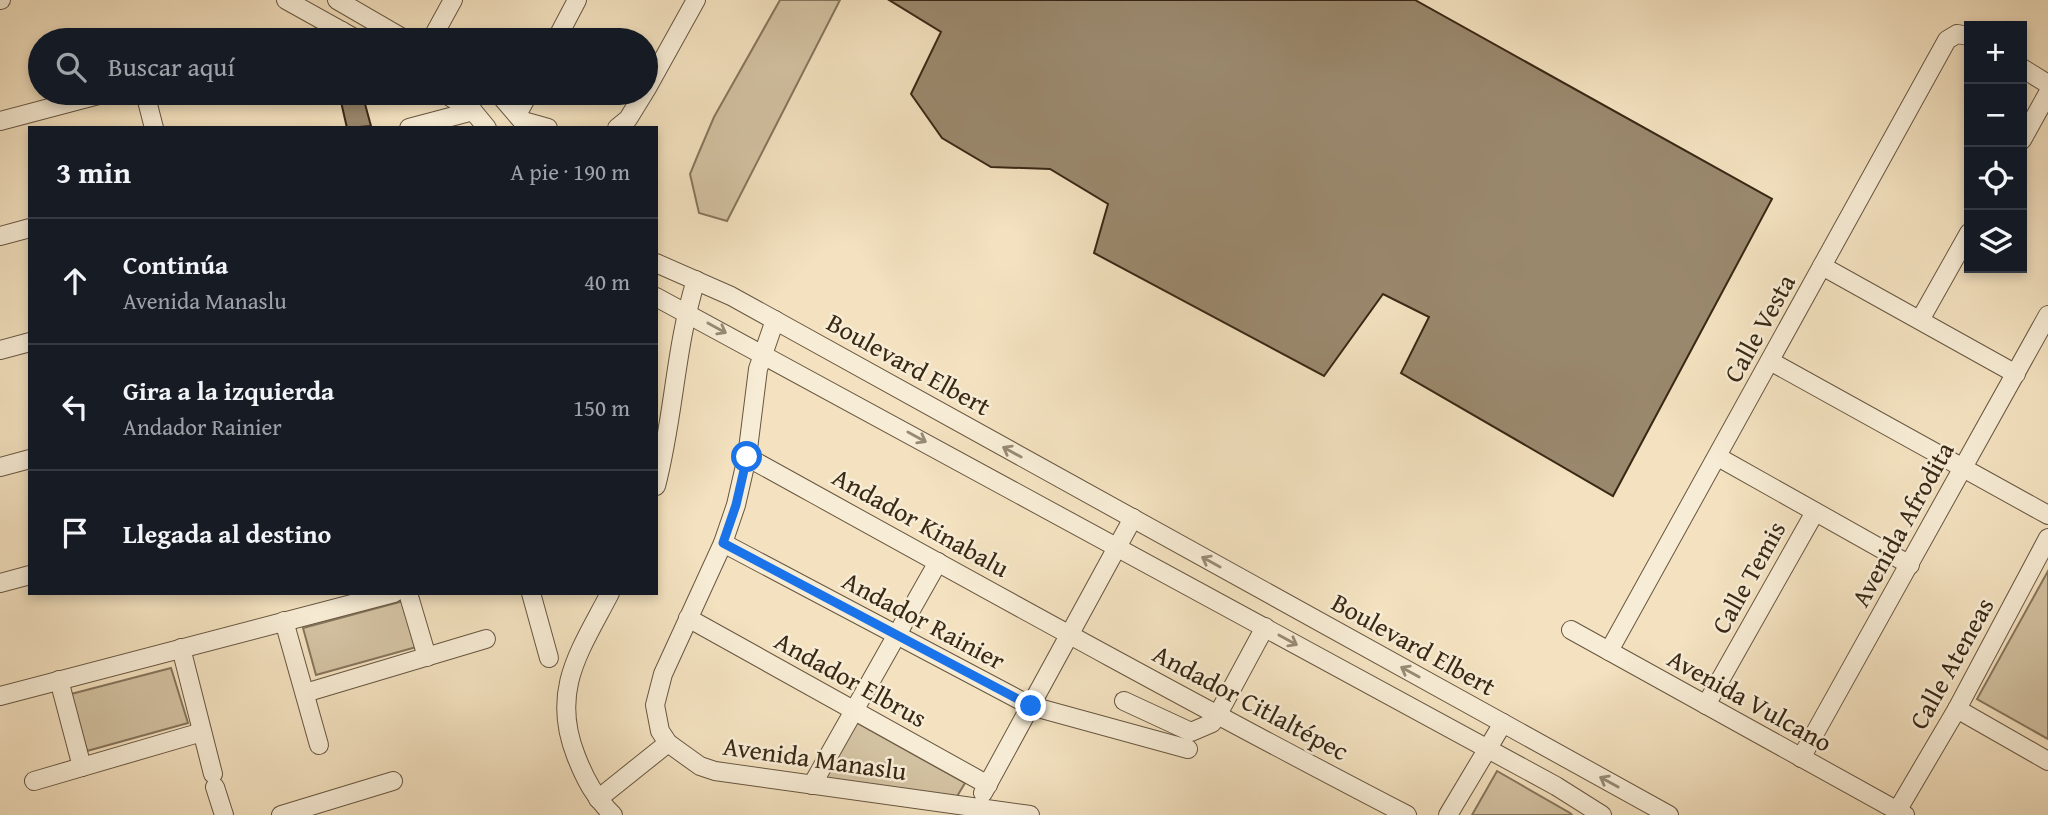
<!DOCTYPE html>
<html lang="es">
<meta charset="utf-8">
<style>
:root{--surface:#171b24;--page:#242831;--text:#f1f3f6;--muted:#9ea1a6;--line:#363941}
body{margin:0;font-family:"Gentium Book Plus",serif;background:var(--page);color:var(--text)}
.controls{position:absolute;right:21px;top:21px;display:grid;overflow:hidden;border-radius:0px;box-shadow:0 4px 10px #0003}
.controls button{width:63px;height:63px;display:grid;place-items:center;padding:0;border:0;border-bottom:2px solid var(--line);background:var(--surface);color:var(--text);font:35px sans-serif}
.stop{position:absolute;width:21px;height:21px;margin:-16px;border:5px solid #1a73e8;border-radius:50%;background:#fff}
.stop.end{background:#1a73e8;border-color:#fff;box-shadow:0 2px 7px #0008}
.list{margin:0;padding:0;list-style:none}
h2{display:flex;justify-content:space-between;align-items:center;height:91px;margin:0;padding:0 28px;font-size:30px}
h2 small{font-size:23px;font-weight:400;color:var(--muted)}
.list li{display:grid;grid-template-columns:46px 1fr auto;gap:21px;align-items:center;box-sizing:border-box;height:126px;padding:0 28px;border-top:2px solid var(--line)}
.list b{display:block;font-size:26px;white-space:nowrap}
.list p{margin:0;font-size:23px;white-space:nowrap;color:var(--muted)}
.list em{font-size:23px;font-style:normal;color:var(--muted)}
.icon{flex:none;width:38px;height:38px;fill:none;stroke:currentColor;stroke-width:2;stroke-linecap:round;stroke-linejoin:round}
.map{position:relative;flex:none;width:2048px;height:815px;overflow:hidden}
.search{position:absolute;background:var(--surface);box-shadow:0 4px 10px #0003;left:28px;top:28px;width:630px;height:77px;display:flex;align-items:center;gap:18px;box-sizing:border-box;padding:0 24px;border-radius:38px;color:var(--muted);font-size:26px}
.panel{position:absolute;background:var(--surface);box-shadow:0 4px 10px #0003;left:28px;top:126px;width:630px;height:469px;border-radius:0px}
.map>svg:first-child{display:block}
</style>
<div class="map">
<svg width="2048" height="815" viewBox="0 0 2048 815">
<rect width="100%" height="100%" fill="#f3e1bf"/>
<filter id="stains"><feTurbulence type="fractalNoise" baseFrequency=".00286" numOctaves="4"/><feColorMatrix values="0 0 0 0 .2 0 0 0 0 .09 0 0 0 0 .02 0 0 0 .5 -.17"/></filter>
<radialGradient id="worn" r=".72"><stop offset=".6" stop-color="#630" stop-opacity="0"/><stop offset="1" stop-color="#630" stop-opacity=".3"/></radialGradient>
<!-- green -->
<g fill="#d3c2a2" stroke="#86755c" stroke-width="2">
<path d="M780,0H840L727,221L699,213L690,174L697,157L714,117Z"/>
<path d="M2048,571V739L1977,699Z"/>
<path d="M407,600L420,646L316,675L303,628Z"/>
<path d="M171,668L188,723L87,751L71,694Z"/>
<path d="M850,719L965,783L956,798L816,777Z"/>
<path d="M1497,771L1570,813L1572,815H1472Z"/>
</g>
<!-- building -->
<g fill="#9a886d" stroke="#392815" stroke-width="2">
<path d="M889,0H1415L1772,199L1613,496L1401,373L1429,317L1383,294L1324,376L1094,253L1108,204L1050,169L991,167L942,138L911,94L941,32Z"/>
<path d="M339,93H362L371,126L347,128Z"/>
</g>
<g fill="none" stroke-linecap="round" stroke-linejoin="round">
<defs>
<g id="minor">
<path d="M0,0H1"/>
<path d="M286,0L358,40"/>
<path d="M337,0L406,40"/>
<path d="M307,40L342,31"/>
<path d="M431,40L453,0"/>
<path d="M556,40L577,0"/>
<path d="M2022,68L2048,84"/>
<path d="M646,90L696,0"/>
<path d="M145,93L154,128"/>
<path d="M444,93L473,111L487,128"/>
<path d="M498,93L528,128"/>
<path d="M518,113L529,93"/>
<path d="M0,121L106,93"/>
<path d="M523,121L548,128"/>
<path d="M409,128L473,111"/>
<path d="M617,128L628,119L644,93"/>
<path d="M2022,140L2048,93"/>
<path d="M0,236L30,228"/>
<path d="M656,263L731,296L1669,815"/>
<path d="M1822,266L2016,374"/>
<path d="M656,297L1556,786L1602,815"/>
<path d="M775,320L758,369L747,457L736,505L723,543L663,674L655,705L660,731L668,743L700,766L715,771L1030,815"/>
<path d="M1920,320L1969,233"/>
<path d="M0,350L30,342"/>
<path d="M1770,361L2048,515"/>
<path d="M747,457C966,578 1185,700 1407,815"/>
<path d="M1718,457L1910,565"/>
<path d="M0,467L30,459"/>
<path d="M656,486C674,418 675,347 696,280"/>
<path d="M723,543L1031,706L1188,749"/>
<path d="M0,583L30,575"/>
<path d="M408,593L427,657"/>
<path d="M531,593L549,658"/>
<path d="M610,593C580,651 550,690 576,756C585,779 595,798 613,815"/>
<path d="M688,618L988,785"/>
<path d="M284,621L319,745"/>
<path d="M1571,630L1905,815"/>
<path d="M181,648L213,774"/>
<path d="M1609,651L1947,40L1957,34L1969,36"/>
<path d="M59,680L82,767"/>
<path d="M305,693L486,639"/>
<path d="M0,696L394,593"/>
<path d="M1124,701L1191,732L1212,723L1217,716L1265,627"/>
<path d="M1706,705L1815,512"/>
<path d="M1957,709L2048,761"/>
<path d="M1801,758L2048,315"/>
<path d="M34,781L202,732"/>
<path d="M812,785L938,562"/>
<path d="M215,787L224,815"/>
<path d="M983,793L1133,518"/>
<path d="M598,799L668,743"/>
<path d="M1897,811L1957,709L2048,538"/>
<path d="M281,815L393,781"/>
<path d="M1448,815L1503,723"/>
</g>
</defs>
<!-- minor casing -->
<use href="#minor" stroke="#685640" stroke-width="20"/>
<!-- minor -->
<use href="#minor" stroke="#f7ecd5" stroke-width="18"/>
</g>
<!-- one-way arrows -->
<defs><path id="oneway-shaft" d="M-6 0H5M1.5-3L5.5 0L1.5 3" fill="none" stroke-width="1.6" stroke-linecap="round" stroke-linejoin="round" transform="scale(1.75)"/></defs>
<g stroke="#988a75">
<use href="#oneway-shaft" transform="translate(717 328) rotate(29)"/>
<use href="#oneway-shaft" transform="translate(917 437) rotate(29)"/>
<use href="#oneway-shaft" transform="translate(1012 452) rotate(-151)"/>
<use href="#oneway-shaft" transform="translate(1211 562) rotate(-151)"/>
<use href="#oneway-shaft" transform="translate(1288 640) rotate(29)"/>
<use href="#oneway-shaft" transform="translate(1410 672) rotate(-151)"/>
<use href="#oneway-shaft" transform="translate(1609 782) rotate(-151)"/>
</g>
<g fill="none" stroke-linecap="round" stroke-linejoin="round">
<!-- route -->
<path stroke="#1a73e8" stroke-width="9" d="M747,457L736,505L723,543L1031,706"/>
</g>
<g text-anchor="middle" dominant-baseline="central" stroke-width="5" stroke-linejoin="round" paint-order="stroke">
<!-- street labels -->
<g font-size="26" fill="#392815" stroke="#f7ecd5">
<text transform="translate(1759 328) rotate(-61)">Calle Vesta</text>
<text transform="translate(909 364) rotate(29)">Boulevard Elbert</text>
<text transform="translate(921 522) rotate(29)">Andador Kinabalu</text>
<text transform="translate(1902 524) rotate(-61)">Avenida Afrodita</text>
<text transform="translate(1748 577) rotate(-61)">Calle Temis</text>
<text transform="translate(924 620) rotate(28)">Andador Rainier</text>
<text transform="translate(1414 644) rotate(29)">Boulevard Elbert</text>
<text transform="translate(1951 663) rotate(-61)">Calle Ateneas</text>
<text transform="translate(851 679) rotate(29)">Andador Elbrus</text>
<text transform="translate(1750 700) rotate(29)">Avenida Vulcano</text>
<text transform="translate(1251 702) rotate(28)">Andador Citlaltépec</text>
<text transform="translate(815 758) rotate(8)">Avenida Manaslu</text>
</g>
</g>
<rect width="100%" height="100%" filter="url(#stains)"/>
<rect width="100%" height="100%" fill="url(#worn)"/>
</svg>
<div class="controls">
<button>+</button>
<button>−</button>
<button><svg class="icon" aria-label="locate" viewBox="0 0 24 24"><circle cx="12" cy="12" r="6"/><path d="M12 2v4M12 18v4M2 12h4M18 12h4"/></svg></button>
<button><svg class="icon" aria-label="layers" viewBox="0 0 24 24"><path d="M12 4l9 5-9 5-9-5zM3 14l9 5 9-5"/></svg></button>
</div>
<div class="stop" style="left:747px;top:457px"></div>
<div class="stop end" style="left:1031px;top:706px"></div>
<div class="search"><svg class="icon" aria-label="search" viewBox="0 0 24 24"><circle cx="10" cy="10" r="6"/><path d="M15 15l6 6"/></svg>Buscar aquí</div>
<section class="panel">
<h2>3 min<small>A pie · 190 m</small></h2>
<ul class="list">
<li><svg class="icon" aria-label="ahead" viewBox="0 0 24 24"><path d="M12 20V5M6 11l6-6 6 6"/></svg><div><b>Continúa</b><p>Avenida Manaslu</p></div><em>40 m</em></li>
<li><svg class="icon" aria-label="left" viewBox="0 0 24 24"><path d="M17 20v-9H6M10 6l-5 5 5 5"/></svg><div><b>Gira a la izquierda</b><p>Andador Rainier</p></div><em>150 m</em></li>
<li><svg class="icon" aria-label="arrive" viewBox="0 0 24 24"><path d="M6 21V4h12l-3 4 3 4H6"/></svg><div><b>Llegada al destino</b></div></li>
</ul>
</section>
</div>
